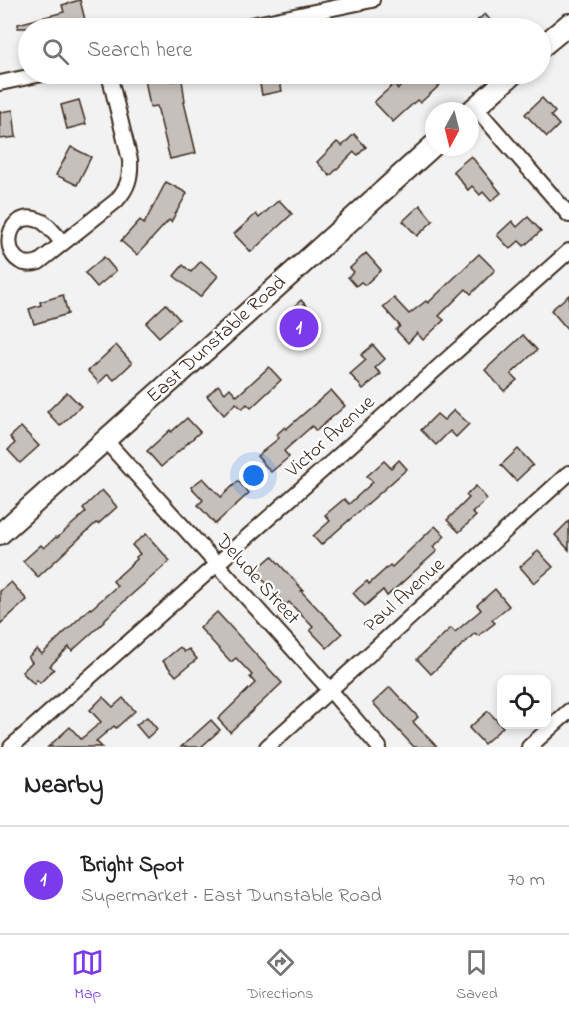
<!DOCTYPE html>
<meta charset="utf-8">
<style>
:root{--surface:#fff;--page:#f6f6f6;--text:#202124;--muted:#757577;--line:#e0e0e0;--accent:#7c3aed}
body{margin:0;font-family:"Indie Flower",sans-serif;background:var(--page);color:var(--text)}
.controls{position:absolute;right:18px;bottom:18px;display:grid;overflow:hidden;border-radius:12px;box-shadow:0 3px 9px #0003}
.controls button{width:54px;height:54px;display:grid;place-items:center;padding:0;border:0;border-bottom:2px solid var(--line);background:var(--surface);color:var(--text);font:30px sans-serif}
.compass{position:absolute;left:425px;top:102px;width:54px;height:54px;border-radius:50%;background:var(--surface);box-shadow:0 3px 9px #0003;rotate:187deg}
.you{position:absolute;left:254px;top:476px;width:21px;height:21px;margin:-15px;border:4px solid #fff;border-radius:50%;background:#1a73e8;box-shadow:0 0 0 9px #1a73e833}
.badge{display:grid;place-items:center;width:39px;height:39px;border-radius:50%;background:var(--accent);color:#fff;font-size:20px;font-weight:700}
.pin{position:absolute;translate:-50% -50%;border:3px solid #fff;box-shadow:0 2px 6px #0006}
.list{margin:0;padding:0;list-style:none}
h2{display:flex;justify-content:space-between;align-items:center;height:78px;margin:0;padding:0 24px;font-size:26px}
h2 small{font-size:20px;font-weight:400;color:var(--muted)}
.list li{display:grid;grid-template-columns:39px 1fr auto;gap:18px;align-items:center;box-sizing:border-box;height:108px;padding:0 24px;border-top:2px solid var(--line)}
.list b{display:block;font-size:22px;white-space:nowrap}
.list p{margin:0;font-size:20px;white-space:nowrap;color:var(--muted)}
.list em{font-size:20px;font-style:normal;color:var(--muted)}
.icon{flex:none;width:33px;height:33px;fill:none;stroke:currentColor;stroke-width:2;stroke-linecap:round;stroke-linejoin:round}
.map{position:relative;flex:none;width:569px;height:747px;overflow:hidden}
.search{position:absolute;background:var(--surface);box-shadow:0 3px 9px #0003;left:18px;right:18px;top:18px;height:66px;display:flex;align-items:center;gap:15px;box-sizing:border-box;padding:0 21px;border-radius:33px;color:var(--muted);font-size:22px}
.sheet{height:186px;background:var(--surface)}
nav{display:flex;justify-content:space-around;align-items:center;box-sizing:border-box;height:84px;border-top:2px solid var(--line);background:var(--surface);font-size:16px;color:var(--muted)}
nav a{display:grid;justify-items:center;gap:3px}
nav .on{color:var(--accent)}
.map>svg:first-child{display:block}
</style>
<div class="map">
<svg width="569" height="747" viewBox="0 0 569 747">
<rect width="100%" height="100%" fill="#f3f2f2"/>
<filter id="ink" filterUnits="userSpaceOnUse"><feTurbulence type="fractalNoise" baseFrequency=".0167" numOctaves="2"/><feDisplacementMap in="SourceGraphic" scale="12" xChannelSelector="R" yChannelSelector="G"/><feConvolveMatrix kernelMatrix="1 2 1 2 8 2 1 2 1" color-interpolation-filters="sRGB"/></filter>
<g filter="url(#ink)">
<!-- building -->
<g fill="#c6c0bd" stroke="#3b2a1e" stroke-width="1.5">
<path d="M80,0L87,28H18V24L64,12L62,5Z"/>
<path d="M485,14L497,28H468Z"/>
<path d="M170,74L172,81L182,80L185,101L184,102L196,153L170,159L157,106L150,107L145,79Z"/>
<path d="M258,74H278L282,91L262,95Z"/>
<path d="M414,74H429L440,85L420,103L417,100L393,122L374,102L394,84L398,89Z"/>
<path d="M542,98L555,112L551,116L559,125L547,137L525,114Z"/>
<path d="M79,100L86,124L67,129L61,105Z"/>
<path d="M13,110L16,137L0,139V112Z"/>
<path d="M354,134L366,147L358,155L354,152L330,176L317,162L337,142L342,146Z"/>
<path d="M71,147L91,157L77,185L56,175Z"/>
<path d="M471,156L501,193L491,201L483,192L480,195L472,186L468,190L453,171Z"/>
<path d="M166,182L187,193L171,222L169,220L137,255L121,241L140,220L144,224Z"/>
<path d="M279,200L292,214L251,252L234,234L256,214L259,218Z"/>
<path d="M420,205L433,221L417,236L403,221Z"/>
<path d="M528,217L541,231L524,246L519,241L510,249L497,235L512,221L517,227Z"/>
<path d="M366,253L381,270L365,285L361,282L356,286L348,277L354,272L350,268Z"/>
<path d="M479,254L495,270L471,294L466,289L439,316L444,320L423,340L417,333L408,343L396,330L400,326L383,307L394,298L409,314L426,301L428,303Z"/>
<path d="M104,257L116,271L97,287L85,273Z"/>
<path d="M201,261L218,276L200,297L174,276L183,265L191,272Z"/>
<path d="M63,295L68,314L34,324L29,309L41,305L40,302Z"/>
<path d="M569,295V331L551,310Z"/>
<path d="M301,300L312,312L304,320L319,336L306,349L279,320Z"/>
<path d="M166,304L179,319L159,337L146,323Z"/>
<path d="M523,335L537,350L511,374L517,380L504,391L485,370Z"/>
<path d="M116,345L132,363L114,380L108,374L99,383L88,371Z"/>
<path d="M373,345L385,359L375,368L381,374L363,389L350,374L366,360L361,355Z"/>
<path d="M269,367L281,380L251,408L247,404L242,409L236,403L224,415L207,396L218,385L225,393L230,388L237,396Z"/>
<path d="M331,390L345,406L316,431L312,426L284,451L289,457L271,472L257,456L279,438L276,435L285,427L286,429Z"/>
<path d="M67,392L81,406L60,426L47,412Z"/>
<path d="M454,410L469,424L456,437L450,431L436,445L421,430L437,414L444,420Z"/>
<path d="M187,418L200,432L161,467L147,451L170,430L171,432Z"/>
<path d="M21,427L39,446L20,463L8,450L15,443L10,437Z"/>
<path d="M518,449L533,465L516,481L501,465Z"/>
<path d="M399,460L407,469L321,545L313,536L330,521L325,515L344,499L349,504L373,482L367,476L384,461L391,468Z"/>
<path d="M203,478L221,497L238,481L249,493L215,524L198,505L203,500L191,487Z"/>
<path d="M476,486L487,499L472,513L476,516L459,532L447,520L469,498L466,495Z"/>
<path d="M102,490L117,507L98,524L96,523L38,577L23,561L41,545L44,548L56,537L57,538L86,512L83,508Z"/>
<path d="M569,521V550L555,535Z"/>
<path d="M435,526L445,536L433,547L437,551L387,596L383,590L365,606L353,593L367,581L369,584L390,565L392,567Z"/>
<path d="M146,534L170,561L130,596L103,621L104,622L72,651L69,647L50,666L54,669L40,683L37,680L34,684L22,672L32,662L28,657L37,649L42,654L90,608L91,609L117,586L113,581L137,559L136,557L140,554L132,545Z"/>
<path d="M538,551L553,567L534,583L520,567Z"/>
<path d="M272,556L303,590L301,591L342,634L327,648L310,630L313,627L289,602L286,605L255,571Z"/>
<path d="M11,582L27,600L0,624V591Z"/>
<path d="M495,589L509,606L492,620L495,623L478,636L475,633L431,674L417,659L451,628L455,632L481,610L477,605Z"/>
<path d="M217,612L282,683L230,732L218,719L255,683L250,677L252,675L236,658L231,662L200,628Z"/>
<path d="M180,647L184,652L189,649L197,659L176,676L163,661Z"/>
<path d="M390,687L418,717L413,722L437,747H414L373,703Z"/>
<path d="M103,697L113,707L123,698L135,711L116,728L114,726L96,741L102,747H48L70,727L81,739L101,722L90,710Z"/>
<path d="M488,711L503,727L484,744L469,728Z"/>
<path d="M147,717L157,729L147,738L136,725Z"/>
<path d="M211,720L220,730L201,747H181Z"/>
</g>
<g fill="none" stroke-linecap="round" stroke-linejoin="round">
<defs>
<g id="street">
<path d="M237,28L372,0"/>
<path d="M0,83L42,74"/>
<path d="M475,107L569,215"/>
<path d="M63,242C56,236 50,227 43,222C37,219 30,217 24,219C0,226 6,273 39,262L116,201C128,188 131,177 130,160L109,74"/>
<path d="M105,440L330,690L379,747"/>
<path d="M11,747L569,251"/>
<path d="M267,747L569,473"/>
<path d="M529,747L569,711"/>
</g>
<g id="secondary">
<path d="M540,48L569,24"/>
<path d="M470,112L513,74"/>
<path d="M0,534L300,266L434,145"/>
</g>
</defs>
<!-- street casing -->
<use href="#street" stroke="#3b2a1e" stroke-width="18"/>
<!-- secondary casing -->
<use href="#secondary" stroke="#3b2a1e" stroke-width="24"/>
<!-- street -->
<use href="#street" stroke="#fff" stroke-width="14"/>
<!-- secondary -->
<use href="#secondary" stroke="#fff" stroke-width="20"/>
</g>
</g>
<g text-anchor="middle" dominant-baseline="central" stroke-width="4.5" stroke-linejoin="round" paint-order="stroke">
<!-- street labels -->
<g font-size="20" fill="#3b2a1e" stroke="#fff">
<text transform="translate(217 340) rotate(-42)">East Dunstable Road</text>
<text transform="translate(331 437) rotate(-42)">Victor Avenue</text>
<text transform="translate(257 580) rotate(48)">Delude Street</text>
<text transform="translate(405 596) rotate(-42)">Paul Avenue</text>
</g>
</g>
</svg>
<div class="controls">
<button><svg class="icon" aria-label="locate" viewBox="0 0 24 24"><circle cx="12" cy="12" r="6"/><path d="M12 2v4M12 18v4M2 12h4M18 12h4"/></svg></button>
</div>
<svg class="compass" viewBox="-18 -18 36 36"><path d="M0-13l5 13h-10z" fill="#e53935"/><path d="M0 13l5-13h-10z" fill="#757577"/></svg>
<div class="you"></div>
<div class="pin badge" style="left:299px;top:328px">1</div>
<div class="search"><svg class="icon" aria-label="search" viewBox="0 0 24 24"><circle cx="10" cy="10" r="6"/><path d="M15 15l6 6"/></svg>Search here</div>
</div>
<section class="sheet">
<h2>Nearby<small></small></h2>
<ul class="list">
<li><span class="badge">1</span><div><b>Bright Spot</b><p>Supermarket · East Dunstable Road</p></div><em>70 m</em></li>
</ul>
</section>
<nav>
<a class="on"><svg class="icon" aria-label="map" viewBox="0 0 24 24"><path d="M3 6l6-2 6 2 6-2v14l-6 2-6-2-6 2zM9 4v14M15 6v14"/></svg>Map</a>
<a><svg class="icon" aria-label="directions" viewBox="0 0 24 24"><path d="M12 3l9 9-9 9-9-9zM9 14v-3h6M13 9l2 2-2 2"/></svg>Directions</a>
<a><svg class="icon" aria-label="saved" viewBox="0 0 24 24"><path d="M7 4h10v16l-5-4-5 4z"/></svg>Saved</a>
</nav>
